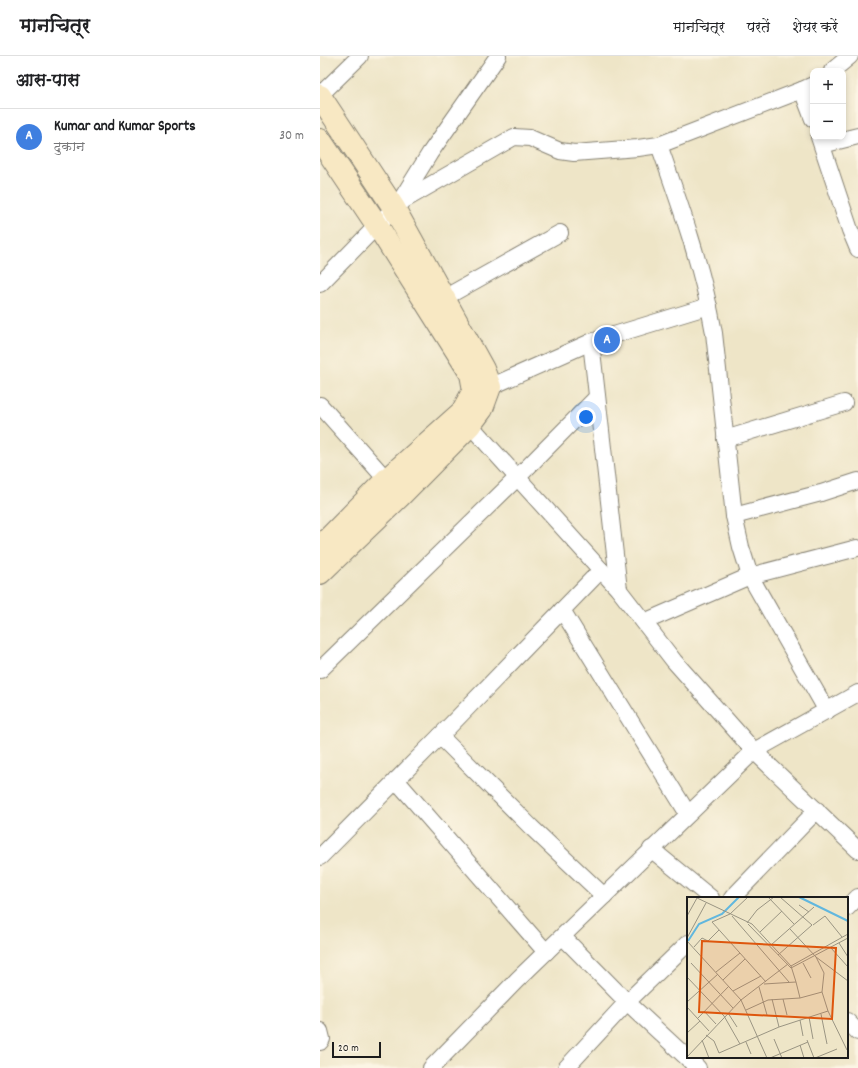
<!DOCTYPE html>
<html lang="hi">
<meta charset="utf-8">
<style>
:root{--surface:#fff;--page:#f2f2f2;--text:#202124;--muted:#757577;--line:#e0e0e0;--accent:#111827}
body{margin:0;font-family:Dekko,"Playpen Sans Deva",sans-serif;background:var(--page);color:var(--text)}
.controls{position:absolute;right:12px;top:12px;display:grid;overflow:hidden;border-radius:8px;box-shadow:0 2px 6px #0003}
.controls button{width:36px;height:36px;display:grid;place-items:center;padding:0;border:0;border-bottom:1px solid var(--line);background:var(--surface);color:var(--text);font:20px sans-serif}
.scale{position:absolute;left:12px;bottom:10px;width:49px;box-sizing:border-box;padding-left:4px;border:2px solid #1c1c1c;border-top:0;font-size:11px;line-height:14px;white-space:nowrap;color:#1c1c1c;-webkit-text-stroke:3px #fcf5e5;paint-order:stroke}
.you{position:absolute;left:266px;top:361px;width:14px;height:14px;margin:-10px;border:3px solid #fff;border-radius:50%;background:#1a73e8;box-shadow:0 0 0 6px #1a73e833}
.badge{display:grid;place-items:center;width:26px;height:26px;border-radius:50%;background:var(--accent);color:#fff;font-size:13px;font-weight:700}
.pin{position:absolute;translate:-50% -50%;border:2px solid #fff;box-shadow:0 1px 4px #0006}
.list{margin:0;padding:0;list-style:none}
h2{display:flex;justify-content:space-between;align-items:center;height:52px;margin:0;padding:0 16px;font-size:17px}
h2 small{font-size:13px;font-weight:400;color:var(--muted)}
.list li{display:grid;grid-template-columns:26px 1fr auto;gap:12px;align-items:center;box-sizing:border-box;height:56px;padding:0 16px;border-top:1px solid var(--line)}
.list b{display:block;font-size:15px;white-space:nowrap}
.list p{margin:0;font-size:13px;white-space:nowrap;color:var(--muted)}
.list em{font-size:13px;font-style:normal;color:var(--muted)}
.map{position:relative;flex:none;width:538px;height:1012px;overflow:hidden}
header{display:flex;align-items:center;gap:24px;box-sizing:border-box;height:56px;padding:0 20px;background:var(--surface);border-bottom:1px solid var(--line)}
header strong{font-size:19px}
nav{display:flex;gap:22px;margin-inline-start:auto;font-size:14px}
main{display:flex}
aside{flex:1;background:var(--surface)}
.map>svg:first-child{display:block}
</style>
<header>
<strong>मानचित्र</strong>
<nav><a>मानचित्र</a><a>परतें</a><a>शेयर करें</a></nav>
</header>
<main>
<aside>
<h2>आस-पास<small></small></h2>
<ul class="list">
<li><span class="badge" style="background:#3f7fe0">A</span><div><b>Kumar and Kumar Sports</b><p>दुकान</p></div><em>30 m</em></li>
</ul>
</aside>
<div class="map">
<svg width="538" height="1012" viewBox="0 0 538 1012">
<rect width="100%" height="100%" fill="#fcf5e5"/>
<filter id="ink" filterUnits="userSpaceOnUse"><feTurbulence type="fractalNoise" baseFrequency=".025" numOctaves="2"/><feDisplacementMap in="SourceGraphic" scale="8" xChannelSelector="R" yChannelSelector="G"/><feConvolveMatrix kernelMatrix="1 2 1 2 8 2 1 2 1" color-interpolation-filters="sRGB"/></filter>
<filter id="wash" filterUnits="userSpaceOnUse"><feTurbulence type="fractalNoise" baseFrequency=".012" numOctaves="4" result="noise"/><feDisplacementMap in="SourceGraphic" scale="16" xChannelSelector="R" yChannelSelector="G"/><feGaussianBlur stdDeviation="0.9" result="paint"/><feColorMatrix in="noise" values="0 0 0 0 0 0 0 0 0 0 0 0 0 0 0 0 0 1.4 0 .05"/><feComposite in="paint" operator="in"/></filter>
<g filter="url(#wash)">
<rect width="100%" height="100%" fill="#eee5c7"/>
</g>
<g filter="url(#ink)">
<g fill="none" stroke-linecap="round" stroke-linejoin="round">
<defs>
<g id="street">
<path d="M512,15L530,0"/>
<path d="M482,34L493,63"/>
<path d="M0,39L40,0"/>
<path d="M499,81L530,174L538,193"/>
<path d="M339,89C361,151 383,213 394,277L414,460L421,491L430,520L507,655"/>
<path d="M502,89L538,80"/>
<path d="M79,147L194,81L210,82L240,95L254,97L318,92L339,89L482,34L493,29"/>
<path d="M0,228L79,147L110,97L178,0"/>
<path d="M124,242L240,177"/>
<path d="M159,333L170,331L271,286"/>
<path d="M0,349L73,431"/>
<path d="M144,360L150,369L299,534L354,605L434,695L538,794"/>
<path d="M405,383L524,347"/>
<path d="M414,460L501,437L538,425"/>
<path d="M299,534L271,286L389,250"/>
<path d="M242,554L368,758"/>
<path d="M324,566L430,520L537,492"/>
<path d="M0,614L197,422L277,341"/>
<path d="M120,680L211,771L284,840"/>
<path d="M76,724L226,896"/>
<path d="M331,793L391,842"/>
<path d="M0,801L120,680L281,514"/>
<path d="M412,842L497,754"/>
<path d="M527,852L538,841"/>
<path d="M243,881L307,946L378,1012"/>
<path d="M527,965L538,976"/>
<path d="M0,975L2,983L0,986"/>
<path d="M111,1012L197,924L434,695L538,637"/>
<path d="M246,1012L307,946L368,887"/>
</g>
<g id="secondary">
<path d="M0,40L74,152L163,313L170,331L162,353L150,369L80,440L0,517"/>
<path d="M0,84L57,169L151,318L154,334L142,356L66,424L0,491"/>
</g>
</defs>
<!-- street casing -->
<use href="#street" stroke="#858072" stroke-width="18"/>
<!-- secondary casing -->
<use href="#secondary" stroke="#858072" stroke-width="24"/>
<!-- street -->
<use href="#street" stroke="#fff" stroke-width="16"/>
<!-- secondary -->
<use href="#secondary" stroke="#f8e8c3" stroke-width="22"/>
</g>
</g>
<!-- overview -->
<g transform="translate(367 841)">
<rect width="161" height="161" fill="#eee5c7"/>
<path fill="none" stroke="#61b7de" stroke-width="2" d="M112,0L161,24M1,44L12,27L35,17L52,0"/>
<path fill="none" stroke="#9a9583" stroke-width="1" d="M8,0L65,27L104,69L109,85M61,0L43,17L25,25L79,85M81,0L107,27M112,8L122,15M0,19L10,1M45,19L102,85M60,26L70,13L87,0M61,27L104,71L161,41M126,28L138,19L155,40M103,32L129,60L161,84M73,35L95,14M0,41L19,6M0,44L54,103L80,161M152,46L161,60M84,48L127,10M7,50L15,41L21,44L32,33M144,51L161,70M91,58L125,28L93,0M129,60L137,76L135,95L141,114L160,153M4,66L46,111M116,66L124,81M104,69L161,37M29,75L53,56M0,80L37,119L53,147M36,83L58,62M77,87L109,85L113,101M72,90L80,118M46,94L74,79M85,102L92,130M96,102L100,118M0,105L31,77M0,110L22,134M59,113L81,103L113,101L135,95M17,114L29,127M41,116L50,130M134,117L140,147M122,120L126,142M11,121L42,89M113,123L116,139M0,136L13,124M19,138L27,144L32,156L92,130L141,114M87,142L95,161M15,143L22,161M120,143L127,161M59,145L64,157M113,148L117,161M0,160L54,103L101,67M83,161L121,145M128,161L150,152"/>
<path fill="#de560d" fill-opacity="0.15" stroke="#de560d" stroke-width="2" d="M15,44L149,51L145,122L12,115Z"/>
<rect width="161" height="161" fill="none" stroke="#1c1c1c" stroke-width="2"/>
</g>
</svg>
<div class="controls">
<button>+</button>
<button>−</button>
</div>
<div class="scale">20 m</div>
<div class="you"></div>
<div class="pin badge" style="left:287px;top:284px;background:#3f7fe0">A</div>
</div>
</main>
